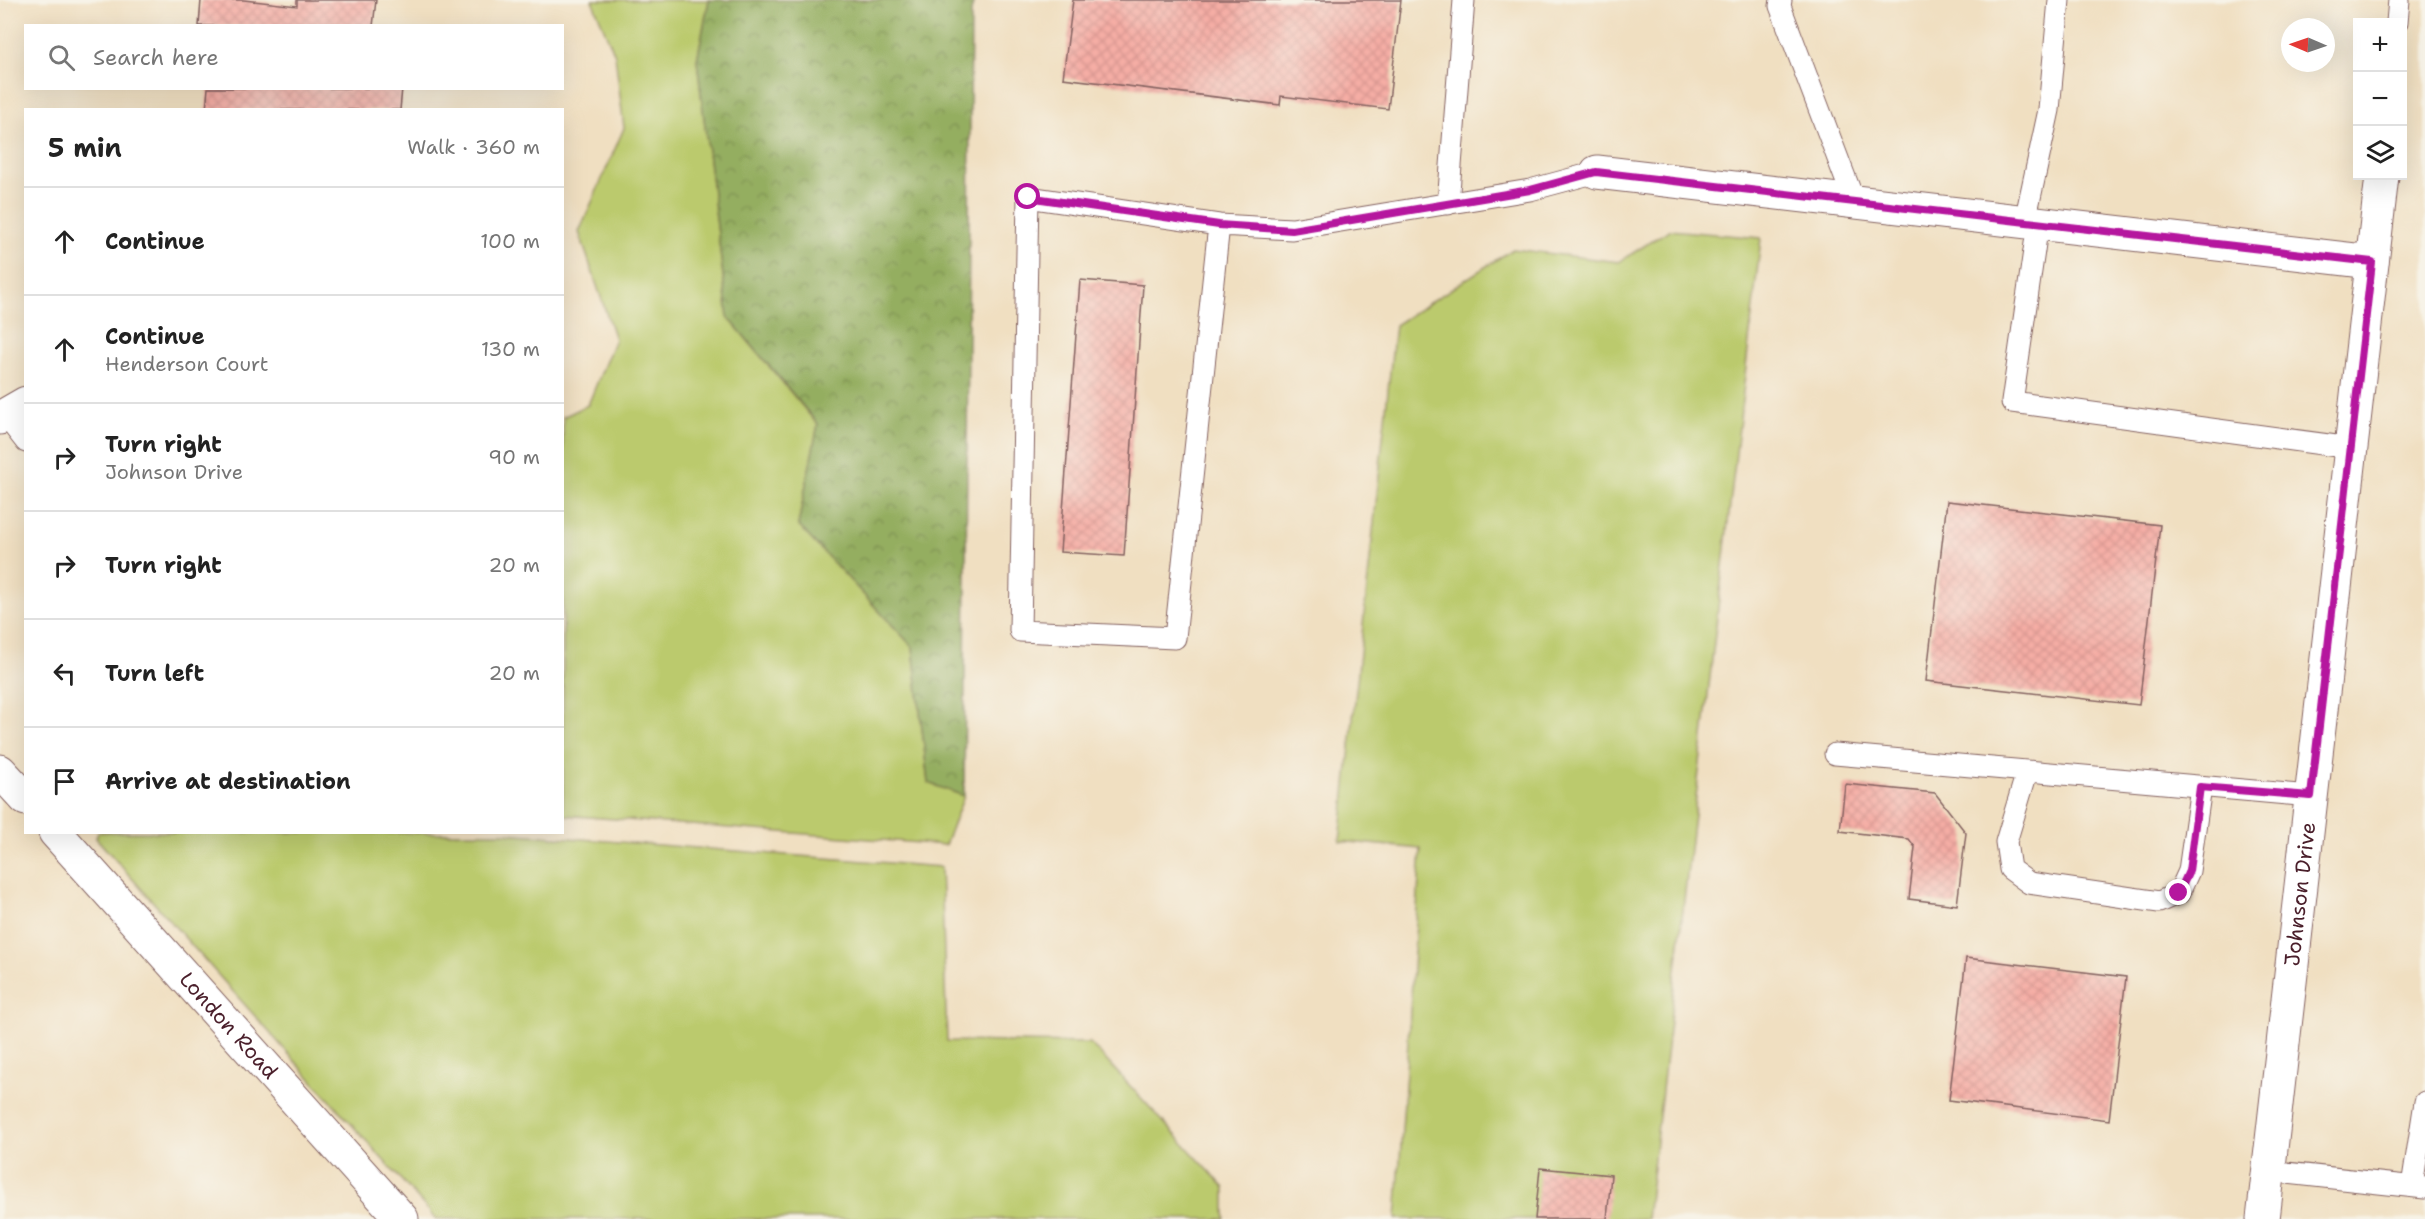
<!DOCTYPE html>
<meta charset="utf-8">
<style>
:root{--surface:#fff;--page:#f2f2f2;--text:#222;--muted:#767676;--line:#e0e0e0}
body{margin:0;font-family:"Shantell Sans",sans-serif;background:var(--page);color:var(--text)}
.controls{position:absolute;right:18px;top:18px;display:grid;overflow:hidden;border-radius:0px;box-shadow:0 6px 24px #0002}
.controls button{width:54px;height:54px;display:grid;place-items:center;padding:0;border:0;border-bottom:2px solid var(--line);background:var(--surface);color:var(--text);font:30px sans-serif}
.compass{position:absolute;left:2281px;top:18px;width:54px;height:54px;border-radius:50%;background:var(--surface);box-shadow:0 6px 24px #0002;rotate:272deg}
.stop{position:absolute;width:18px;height:18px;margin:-14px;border:4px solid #b5179e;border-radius:50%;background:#fff}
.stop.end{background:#b5179e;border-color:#fff;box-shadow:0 2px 6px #0008}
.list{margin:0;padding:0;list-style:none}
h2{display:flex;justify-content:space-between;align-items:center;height:78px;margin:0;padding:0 24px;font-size:26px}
h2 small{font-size:20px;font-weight:400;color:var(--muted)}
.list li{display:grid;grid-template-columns:39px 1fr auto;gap:18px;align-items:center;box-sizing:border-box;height:108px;padding:0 24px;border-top:2px solid var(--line)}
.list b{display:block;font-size:22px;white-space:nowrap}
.list p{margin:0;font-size:20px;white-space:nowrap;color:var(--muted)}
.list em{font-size:20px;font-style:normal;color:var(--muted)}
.icon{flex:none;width:33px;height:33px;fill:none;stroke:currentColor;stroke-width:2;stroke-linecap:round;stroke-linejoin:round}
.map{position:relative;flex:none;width:2425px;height:1219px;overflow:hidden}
.search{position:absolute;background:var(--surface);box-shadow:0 6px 24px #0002;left:24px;top:24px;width:540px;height:66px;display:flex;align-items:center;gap:15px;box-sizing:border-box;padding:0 21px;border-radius:0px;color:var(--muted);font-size:22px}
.panel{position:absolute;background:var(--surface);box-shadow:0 6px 24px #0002;left:24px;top:108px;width:540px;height:726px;border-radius:0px}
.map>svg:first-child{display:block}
</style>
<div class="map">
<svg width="2425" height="1219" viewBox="0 0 2425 1219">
<defs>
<pattern id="forest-crowns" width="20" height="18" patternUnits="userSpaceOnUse" patternTransform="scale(1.5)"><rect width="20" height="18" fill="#94ae60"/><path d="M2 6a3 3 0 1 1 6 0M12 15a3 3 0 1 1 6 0" fill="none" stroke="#7b8d4f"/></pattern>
<pattern id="building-cross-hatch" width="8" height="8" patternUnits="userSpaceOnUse" patternTransform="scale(1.5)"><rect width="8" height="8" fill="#f5ada5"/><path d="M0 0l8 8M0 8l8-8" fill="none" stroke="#d4948e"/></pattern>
</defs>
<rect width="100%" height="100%" fill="#f7f3e8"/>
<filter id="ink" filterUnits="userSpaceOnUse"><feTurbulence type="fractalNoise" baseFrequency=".0167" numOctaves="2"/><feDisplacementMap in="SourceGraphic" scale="12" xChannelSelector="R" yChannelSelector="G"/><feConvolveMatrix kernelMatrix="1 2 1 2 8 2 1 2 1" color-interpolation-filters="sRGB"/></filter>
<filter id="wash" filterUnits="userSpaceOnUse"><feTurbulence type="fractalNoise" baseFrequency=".008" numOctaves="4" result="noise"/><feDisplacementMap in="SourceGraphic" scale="24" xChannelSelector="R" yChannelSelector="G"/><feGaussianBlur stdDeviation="1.35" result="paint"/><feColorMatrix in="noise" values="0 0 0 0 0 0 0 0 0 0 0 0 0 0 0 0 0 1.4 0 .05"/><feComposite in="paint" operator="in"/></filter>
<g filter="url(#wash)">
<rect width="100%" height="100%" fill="#f0dfc1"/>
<!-- grass -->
<g fill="#bbca6d" stroke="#82744c" stroke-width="1.5">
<path d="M592,0H709L697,60L728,317L818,425L798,525L913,647L928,783L964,796L945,845L563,815V417L588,405L615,339L579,232L624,128L615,55Z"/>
<path d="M1669,230L1761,238L1647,1219H1396L1421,849L1340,841L1395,325L1513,249L1619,262Z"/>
<path d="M98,832L504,833L941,867L947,1041L1090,1043L1225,1188V1219H436L96,838Z"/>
</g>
<!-- forest -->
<path fill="url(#forest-crowns)" stroke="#6f6646" stroke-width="1.5" d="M709,0H974L971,12L964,796L928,783L913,647L798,525L818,424L728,317L697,60Z"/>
<g id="blocks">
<!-- building -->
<g fill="url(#building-cross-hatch)">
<path d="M201,0H244L297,6V0H376L373,26H199Z"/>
<path d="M1073,0H1401L1388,109L1281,96L1280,105L1063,78Z"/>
<path d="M208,88H402L400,110H206Z"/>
<path d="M1080,280L1143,285L1124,556L1060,552Z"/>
<path d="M1947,501L2160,525L2139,705L1926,681Z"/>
<path d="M1845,784L1935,793L1966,833L1957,905L1909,899L1915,847L1909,839L1840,831Z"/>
<path d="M1966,958L2126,977L2109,1120L1949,1100Z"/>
<path d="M1540,1168L1611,1175L1607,1219H1535Z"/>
</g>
</g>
</g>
<g filter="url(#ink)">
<use href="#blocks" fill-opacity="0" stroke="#846260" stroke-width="1.5"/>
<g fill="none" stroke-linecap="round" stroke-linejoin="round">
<defs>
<g id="service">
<path d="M1781,0L1780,6L1854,201"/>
<path d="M2397,22L2399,0"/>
<path d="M1448,204L1464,0"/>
<path d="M2025,221L2049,110L2059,0"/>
<path d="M2038,223L2012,402L2351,448"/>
<path d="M1219,225L1175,638L1020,631L1028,197L1219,225L1292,229L1530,190L1597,172"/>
<path d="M5,415L26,442"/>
<path d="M1835,754L2311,796"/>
<path d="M2027,772L2006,842L2010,869L2029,883L2159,902L2179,893L2189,871L2201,787"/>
<path d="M2268,1171L2425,1188"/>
<path d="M2412,1186L2425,1102"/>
</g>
<g id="minor">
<path d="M1597,172L2372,262"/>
<path d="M0,418L26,403"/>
<path id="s1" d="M2263,1219L2382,176"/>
</g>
<g id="tertiary">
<path d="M0,771L26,799"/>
<path id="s2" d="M55,832L402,1219"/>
</g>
</defs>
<!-- service casing -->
<use href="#service" stroke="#846260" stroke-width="23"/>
<!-- minor casing -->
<use href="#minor" stroke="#846260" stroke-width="35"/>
<!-- tertiary casing -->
<use href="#tertiary" stroke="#846260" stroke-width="35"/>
<!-- service -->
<use href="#service" stroke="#fff" stroke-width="21"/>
<!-- minor -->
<use href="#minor" stroke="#fff" stroke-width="33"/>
<!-- tertiary -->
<use href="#tertiary" stroke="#fff" stroke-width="33"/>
</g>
</g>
<g fill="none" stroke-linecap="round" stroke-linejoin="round" filter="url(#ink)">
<!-- route -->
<path stroke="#b5179e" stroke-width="8" d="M1028,197L1219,225L1292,230L1530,190L1596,172L2372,262L2311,796L2200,787L2189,871L2179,893"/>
</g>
<g text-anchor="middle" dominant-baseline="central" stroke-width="5" stroke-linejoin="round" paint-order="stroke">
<!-- street labels -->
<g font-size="21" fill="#4a1f2b" stroke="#f7f3e8">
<text stroke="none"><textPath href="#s1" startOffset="327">Johnson Drive</textPath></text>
<text stroke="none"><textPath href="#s2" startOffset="260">London Road</textPath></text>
</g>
</g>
</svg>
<div class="controls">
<button>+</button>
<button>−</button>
<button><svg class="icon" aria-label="layers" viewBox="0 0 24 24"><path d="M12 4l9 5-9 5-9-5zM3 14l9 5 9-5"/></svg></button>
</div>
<svg class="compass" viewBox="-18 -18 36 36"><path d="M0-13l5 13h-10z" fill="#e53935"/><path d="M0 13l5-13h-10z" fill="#767676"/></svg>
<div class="stop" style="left:1028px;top:197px"></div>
<div class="stop end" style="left:2179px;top:893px"></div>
<div class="search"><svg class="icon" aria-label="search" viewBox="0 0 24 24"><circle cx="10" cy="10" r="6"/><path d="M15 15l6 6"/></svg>Search here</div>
<section class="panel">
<h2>5 min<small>Walk · 360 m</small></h2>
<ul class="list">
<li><svg class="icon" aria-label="ahead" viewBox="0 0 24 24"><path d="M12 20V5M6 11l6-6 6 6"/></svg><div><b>Continue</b></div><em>100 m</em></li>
<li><svg class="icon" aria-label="ahead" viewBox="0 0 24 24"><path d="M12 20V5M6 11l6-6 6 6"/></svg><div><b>Continue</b><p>Henderson Court</p></div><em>130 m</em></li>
<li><svg class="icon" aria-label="right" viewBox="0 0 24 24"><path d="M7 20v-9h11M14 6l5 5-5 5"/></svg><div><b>Turn right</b><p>Johnson Drive</p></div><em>90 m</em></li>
<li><svg class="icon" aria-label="right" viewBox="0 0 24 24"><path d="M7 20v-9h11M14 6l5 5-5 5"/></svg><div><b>Turn right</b></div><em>20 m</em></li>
<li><svg class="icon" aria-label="left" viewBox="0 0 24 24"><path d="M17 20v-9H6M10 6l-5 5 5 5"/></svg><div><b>Turn left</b></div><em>20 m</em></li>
<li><svg class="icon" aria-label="arrive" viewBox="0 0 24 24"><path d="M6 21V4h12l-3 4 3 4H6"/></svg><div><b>Arrive at destination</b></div></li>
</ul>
</section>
</div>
